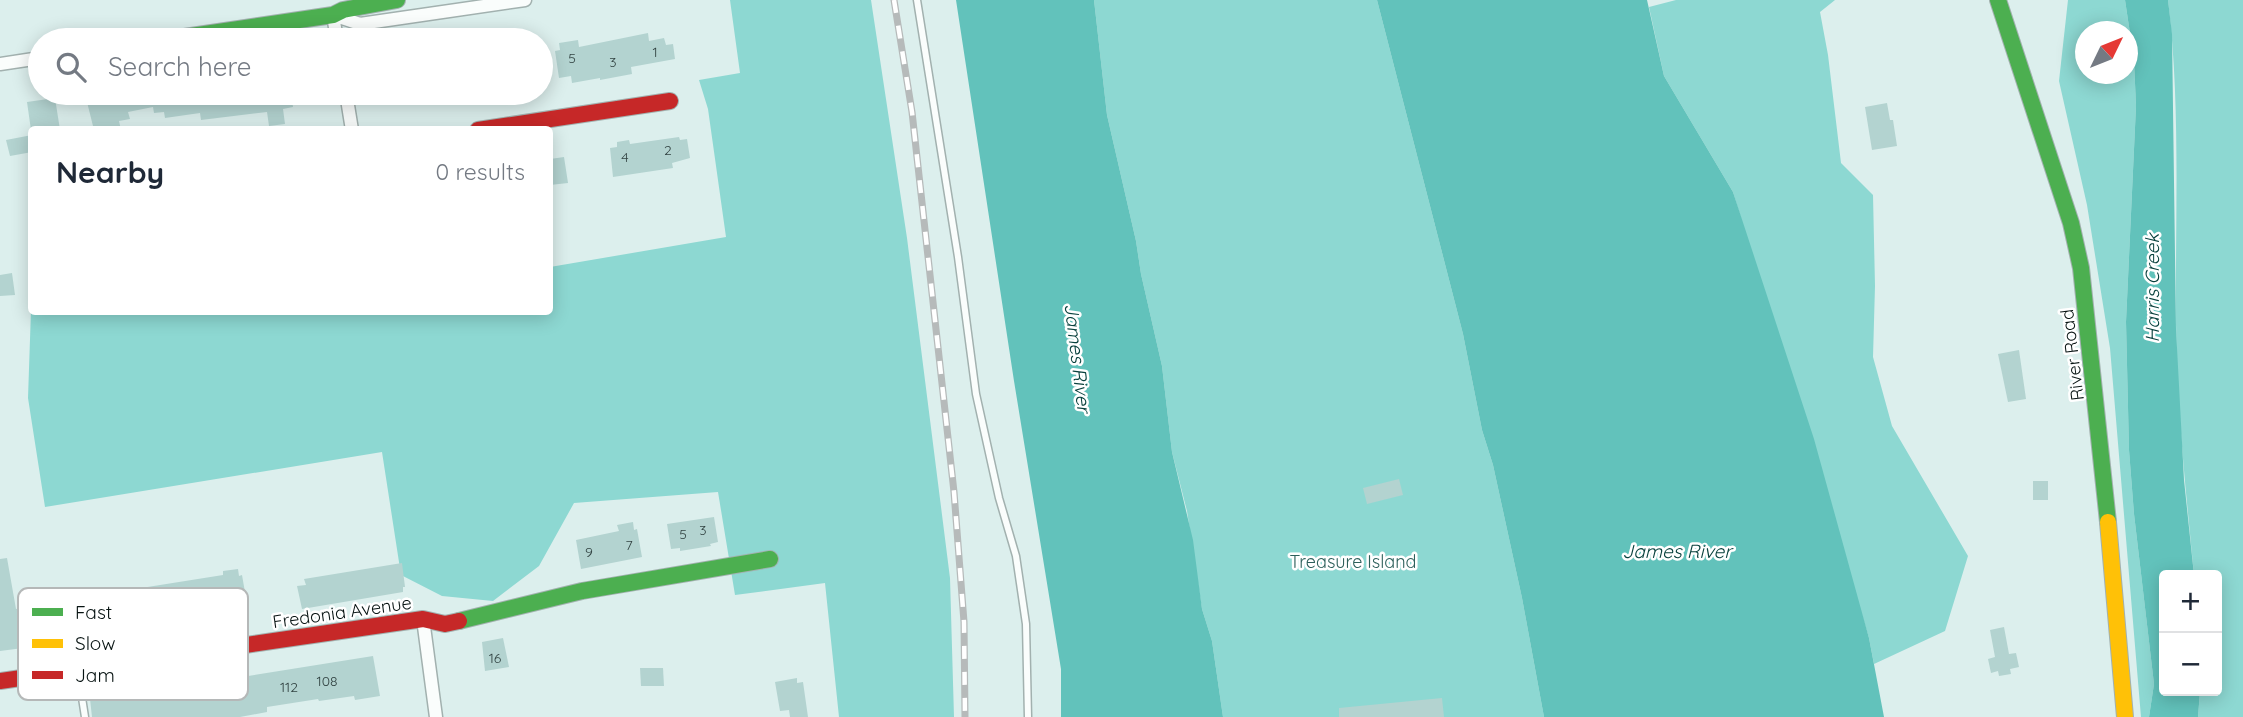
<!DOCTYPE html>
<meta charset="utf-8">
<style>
:root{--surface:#fff;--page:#f2f2f3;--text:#1f2937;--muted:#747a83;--line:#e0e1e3}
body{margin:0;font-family:Quicksand,sans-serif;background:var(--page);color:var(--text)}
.controls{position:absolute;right:21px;bottom:21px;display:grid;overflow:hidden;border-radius:7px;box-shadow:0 4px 18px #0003}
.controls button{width:63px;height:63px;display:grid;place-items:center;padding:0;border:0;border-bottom:2px solid var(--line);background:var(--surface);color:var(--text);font:35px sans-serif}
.compass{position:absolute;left:2075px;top:21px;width:63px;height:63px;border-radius:50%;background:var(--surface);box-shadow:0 4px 18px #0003;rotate:47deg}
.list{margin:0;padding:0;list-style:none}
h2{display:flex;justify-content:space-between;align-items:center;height:91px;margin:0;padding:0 28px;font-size:30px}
h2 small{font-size:23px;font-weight:400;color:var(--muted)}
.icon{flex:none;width:38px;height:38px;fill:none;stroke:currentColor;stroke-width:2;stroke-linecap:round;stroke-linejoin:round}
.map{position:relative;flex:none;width:2243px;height:717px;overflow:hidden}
.search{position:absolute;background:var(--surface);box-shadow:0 4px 18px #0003;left:28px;top:28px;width:525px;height:77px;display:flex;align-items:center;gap:18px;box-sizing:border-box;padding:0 24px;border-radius:38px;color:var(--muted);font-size:26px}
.panel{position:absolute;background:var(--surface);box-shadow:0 4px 18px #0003;left:28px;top:126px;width:525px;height:189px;border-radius:7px}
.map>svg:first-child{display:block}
</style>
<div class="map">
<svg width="2243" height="717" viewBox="0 0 2243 717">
<rect width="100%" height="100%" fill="#dcefed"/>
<!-- forest -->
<g fill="#8dd8d2" fill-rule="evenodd">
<path d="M730,0H871L907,238L950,578L954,717H839L825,583L735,595L718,492L574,503L539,566L493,601L442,596L401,575L382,452L45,507L28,398L31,310L550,312V267L726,237L708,109L699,80L740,73Z"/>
<path d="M1094,0H1377L1463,334L1482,430L1493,465L1522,598L1544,717H1223L1212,641L1202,609L1187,511L1172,452L1162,366L1141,274L1136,241L1107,115Z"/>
<path d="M1676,0H1835L1820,12L1828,55L1841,163L1873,195L1875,286L1873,357L1892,426L1968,556L1945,631L1874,664L1869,638L1733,192L1664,76L1649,7Z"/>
<path d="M2068,0H2125L2134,60L2136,106L2126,322L2129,450L2134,514L2154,684L2149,717H2141L2110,348L2087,205L2059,81ZM2086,32H2128V74H2086Z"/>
<path d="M2168,0H2243V717H2198L2200,691H2217V575H2194C2186,492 2177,409 2176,325C2175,217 2181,107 2168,0Z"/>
</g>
<!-- water -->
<g fill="#62c2bb">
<path d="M956,0H1094L1107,115L1136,241L1141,274L1162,366L1172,452L1193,540L1202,609L1212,641L1223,717H1061V669L1014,381Z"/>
<path d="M1377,0H1647L1664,76L1733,192L1814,439L1869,638L1884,717H1544L1522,598L1493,465L1482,430L1463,334Z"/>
<path d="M2125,0H2168L2172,34L2176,329L2184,480L2194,575H2164V691H2200L2198,717H2149L2154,684L2134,514L2129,450L2126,322L2136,106L2134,60Z"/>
</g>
<!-- building -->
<g fill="#b3d3d0">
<path d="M648,33L649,41L664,38L666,45L673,44L675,59L631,67L632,74L600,80V78L572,83L571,76L559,78L555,51L560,50L559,43L578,40L579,47Z"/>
<path d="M96,93H126L127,98L146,93H291L293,107L283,109L285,124L269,126L267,112L201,120L200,113L165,118L164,112L154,113L153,107L128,112L130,119L119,121L121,130H94L87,102V96L96,95Z"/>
<path d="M55,98L60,130H31L27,102Z"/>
<path d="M1887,103L1890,120H1893L1897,146L1872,150L1865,107Z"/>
<path d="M32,135V152L10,156L6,140Z"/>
<path d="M679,137L680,140L687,139L690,158L672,163L673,168L613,177L610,148L617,147V142L629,140L630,144Z"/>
<path d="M564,157L568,183L550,185V159Z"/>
<path d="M12,273L15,295L0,296V275Z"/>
<path d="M2019,350L2026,399L2008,402L1998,354Z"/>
<path d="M1399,479L1403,495L1367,504L1363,488Z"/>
<rect x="2033" y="481" width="15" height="19"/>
<path d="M714,517L718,542L710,544L711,546L680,551V548L671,549L667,524Z"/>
<path d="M633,522L634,530L637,529L642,557L581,569L576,540L619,531L617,525Z"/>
<path d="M7,558L16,609L21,608L23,623L28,622L31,647L0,651V559Z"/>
<path d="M402,563L405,587H403V592L302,609L297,586L306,585L304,579Z"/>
<path d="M238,569L239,576L242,575L246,598L208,604L210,617L192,620V615L148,621V627L86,635L81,603L117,598L116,592L223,575V571Z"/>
<path d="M2004,627L2009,654L2016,653L2019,667L2010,669L2011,674L1999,676L1998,671L1991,673L1988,659L1995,657L1990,630Z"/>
<path d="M503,638L509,667L485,671L482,642Z"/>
<path d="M373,656L380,696L355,700L354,696L319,701L318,699L267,707V712L240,717H92L90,699L152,689V691L191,685V688L241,682L242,677Z"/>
<path d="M640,668H663L664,686H641Z"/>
<path d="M797,678V683L803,682L808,717H790L789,710L780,711L775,682Z"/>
<path d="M1442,698L1444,717H1339V708Z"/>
</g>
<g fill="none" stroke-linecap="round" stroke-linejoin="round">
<defs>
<g id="lane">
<path d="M917,0L958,257L976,394L999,498L1016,556L1026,624L1028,717"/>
<path d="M78,672L85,717"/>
</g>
<g id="street">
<path d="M337,40L333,15L360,24L525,0"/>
<path d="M0,64L40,58"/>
<path d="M346,93L352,130"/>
<path d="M423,619L436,717"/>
</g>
<g id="fast">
<path d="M1998,0L2071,223L2081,268L2108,522"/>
<path d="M164,40L333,15L343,10L397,0"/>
<path d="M459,621L582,591L770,559"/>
</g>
<path id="slow" d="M2108,522L2125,717"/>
<g id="jam">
<path d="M478,130L670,101"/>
<path d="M0,681L423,619L445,624L459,621"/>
</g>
</defs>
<!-- lane casing -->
<use href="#lane" stroke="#a2b1af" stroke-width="9"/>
<!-- street casing -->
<use href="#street" stroke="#a2b1af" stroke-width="15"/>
<!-- fast casing -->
<use href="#fast" stroke="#a2b1af" stroke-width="18"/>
<!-- slow casing -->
<use href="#slow" stroke="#a2b1af" stroke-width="18"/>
<!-- jam casing -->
<use href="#jam" stroke="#a2b1af" stroke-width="18"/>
<!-- path -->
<path stroke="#c8cdcd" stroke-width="2.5" stroke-dasharray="5 5" stroke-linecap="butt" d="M96,31L98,40"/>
<!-- lane -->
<use href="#lane" stroke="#fafdfc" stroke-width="6"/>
<!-- street -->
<use href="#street" stroke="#fafdfc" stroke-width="12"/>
<!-- fast -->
<use href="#fast" stroke="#4caf50" stroke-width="16"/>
<!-- slow -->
<use href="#slow" stroke="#ffc107" stroke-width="16"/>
<!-- jam -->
<use href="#jam" stroke="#c62828" stroke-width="16"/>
<defs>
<path id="rail" d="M894,0L912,112L954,492L964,622L965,717"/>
</defs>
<!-- rail casing -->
<use href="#rail" stroke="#b6baba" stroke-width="7"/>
<!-- rail -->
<use href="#rail" stroke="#fff" stroke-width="4.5" stroke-dasharray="13" stroke-linecap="butt"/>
</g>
<g text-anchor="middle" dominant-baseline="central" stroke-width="5" stroke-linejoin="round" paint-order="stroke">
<!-- number labels -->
<g font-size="14" fill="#324342">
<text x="655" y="52">1</text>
<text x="572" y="58">5</text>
<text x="613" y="62">3</text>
<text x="668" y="150">2</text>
<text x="625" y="157">4</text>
<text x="703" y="530">3</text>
<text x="683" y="534">5</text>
<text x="629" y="545">7</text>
<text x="589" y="552">9</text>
<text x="495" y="658">16</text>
<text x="327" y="681">108</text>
<text x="289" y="687">112</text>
</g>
<!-- street labels -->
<g font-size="18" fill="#071312" stroke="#fff">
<text transform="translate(2072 355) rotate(-97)">River Road</text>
<text transform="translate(342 612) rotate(-8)">Fredonia Avenue</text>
</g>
<!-- park labels -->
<g font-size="18" fill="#2d605b" stroke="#fff">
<text x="1353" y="561">Treasure Island</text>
</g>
<!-- water labels -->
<g font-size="19" font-style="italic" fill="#08413d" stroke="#fff">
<text transform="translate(2152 288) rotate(-90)">Harris Creek</text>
<text transform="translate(1078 358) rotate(83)">James River</text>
<text x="1677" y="551">James River</text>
</g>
</g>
<!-- legend -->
<rect x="18" y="588" width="230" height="112" rx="10" fill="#fff" stroke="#b5b8b8" stroke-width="2"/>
<rect x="32" y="608" width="31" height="8" fill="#4caf50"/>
<rect x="32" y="639" width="31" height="9" fill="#ffc107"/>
<rect x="32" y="671" width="31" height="8" fill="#c62828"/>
<g font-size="19" fill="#071312">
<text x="75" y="619">Fast</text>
<text x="75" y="650">Slow</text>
<text x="75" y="682">Jam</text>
</g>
</svg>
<div class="controls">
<button>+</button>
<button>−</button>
</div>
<svg class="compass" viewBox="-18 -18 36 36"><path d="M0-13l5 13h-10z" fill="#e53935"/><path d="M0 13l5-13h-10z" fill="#747a83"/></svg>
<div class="search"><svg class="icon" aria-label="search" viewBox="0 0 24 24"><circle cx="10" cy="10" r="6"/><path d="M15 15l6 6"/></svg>Search here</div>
<section class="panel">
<h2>Nearby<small>0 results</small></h2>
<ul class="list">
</ul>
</section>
</div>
